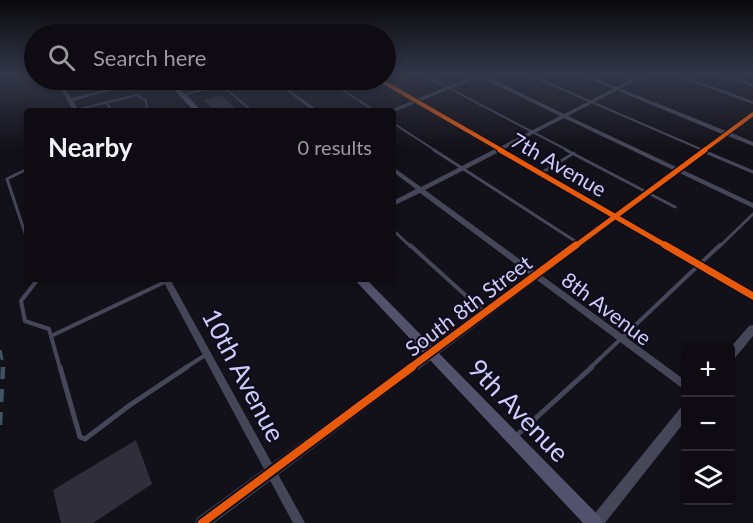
<!DOCTYPE html>
<meta charset="utf-8">
<style>
:root{--surface:#0e0c12;--page:#1c1a20;--text:#f1f3f6;--muted:#9b9b9f;--line:#2e2c32}
body{margin:0;font-family:Lato,sans-serif;background:var(--page);color:var(--text)}
.controls{position:absolute;right:18px;bottom:18px;display:grid;overflow:hidden;border-radius:6px;box-shadow:0 3px 9px #0003}
.controls button{width:54px;height:54px;display:grid;place-items:center;padding:0;border:0;border-bottom:2px solid var(--line);background:var(--surface);color:var(--text);font:30px sans-serif}
.list{margin:0;padding:0;list-style:none}
h2{display:flex;justify-content:space-between;align-items:center;height:78px;margin:0;padding:0 24px;font-size:26px}
h2 small{font-size:20px;font-weight:400;color:var(--muted)}
.icon{flex:none;width:33px;height:33px;fill:none;stroke:currentColor;stroke-width:2;stroke-linecap:round;stroke-linejoin:round}
.map{position:relative;flex:none;width:753px;height:523px;overflow:hidden}
.search{position:absolute;background:var(--surface);box-shadow:0 3px 9px #0003;left:24px;top:24px;width:372px;height:66px;display:flex;align-items:center;gap:15px;box-sizing:border-box;padding:0 21px;border-radius:33px;color:var(--muted);font-size:22px}
.panel{position:absolute;background:var(--surface);box-shadow:0 3px 9px #0003;left:24px;top:108px;width:372px;height:174px;border-radius:6px}
.map>svg:first-child{display:block}
</style>
<div class="map">
<svg width="753" height="523" viewBox="0 0 753 523">
<rect width="100%" height="100%" fill="#121018"/>
<!-- building -->
<g fill="#302e3b">
<path d="M221,95L238,111H215L204,100Z"/>
<path d="M136,440L152,484L93,523H61L53,490Z"/>
</g>
<g fill="none" stroke-linecap="round" stroke-linejoin="round">
<!-- service-far3 -->
<g stroke="#464659" stroke-width="2">
<path d="M424,75L569,151"/>
<path d="M529,75L705,151"/>
<path d="M723,75L753,85"/>
<path d="M327,80L375,111"/>
<path d="M183,95L221,85L252,111"/>
<path d="M106,102L112,111"/>
<path d="M76,110L137,95L146,101L147,111"/>
<path d="M393,123L436,151"/>
</g>
<!-- service-far2 -->
<g stroke="#464659" stroke-width="3">
<path d="M434,150L578,243"/>
<path d="M566,150L675,207"/>
<path d="M701,150L753,172"/>
<path d="M27,169L7,179L27,239"/>
<path d="M541,173L574,153"/>
<path d="M393,230L411,247"/>
<path d="M719,247L753,214"/>
</g>
<!-- service-far1 -->
<g stroke="#464659" stroke-width="4">
<path d="M410,245L484,312"/>
<path d="M38,279L21,301L25,321L49,329L60,368"/>
<path d="M51,336L167,281"/>
<path d="M185,368L207,354"/>
<path d="M590,368L720,245"/>
</g>
<!-- service -->
<g stroke="#464659" stroke-width="5">
<path d="M60,367L80,437L85,439L130,405L187,367"/>
<path d="M516,436L592,367"/>
</g>
<!-- minor -->
<g fill="#464659" fill-rule="evenodd">
<path d="M476,75H484L564,114L640,75H646L568,116L753,203V208L564,118L504,149L753,292V299L499,152L425,190L686,381V391L420,193L393,206V201L416,189L393,172V167L421,187L495,149L416,103L393,112V111H388L412,101L378,80H382L417,99ZM480,77L560,116L500,147L420,101Z"/>
<path d="M673,75H680L753,101V104Z"/>
<path d="M56,80H60L71,98L145,80H150L73,101L79,111H73Z"/>
<path d="M272,80H276L319,111H313Z"/>
<path d="M162,279H170L305,523H293Z"/>
</g>
<!-- tertiary -->
<g fill="#464659" fill-rule="evenodd">
<path d="M580,75H587L726,131L753,112V117L732,133L753,142V146L728,136L214,523H195L197,518L722,134Z"/>
<path d="M753,325V336L734,359L730,361V348L749,326Z"/>
<path d="M686,404V420L605,523H589L591,518L682,406Z"/>
</g>
<!-- secondary -->
<g fill="#53526c" fill-rule="evenodd">
<path d="M165,80H171L202,111H194Z"/>
<path d="M354,279H366L600,517L602,523H583Z"/>
</g>
<!-- rail-far1 -->
<path stroke="#405360" stroke-width="3" stroke-dasharray="10 8" stroke-linecap="butt" d="M0,350L4,368"/>
<!-- rail -->
<path stroke="#405360" stroke-width="4.5" stroke-dasharray="13 10" stroke-linecap="butt" d="M0,425L3,367"/>
<defs>
<g id="cycleway-far3">
<path d="M380,80L503,151"/>
<path d="M703,151L753,114"/>
</g>
<g id="cycleway-far2">
<path d="M500,150L668,247"/>
<path d="M574,247L705,150"/>
</g>
<g id="cycleway-far1">
<path d="M665,245L753,296"/>
<path d="M410,368L576,245"/>
</g>
<path id="cycleway" d="M202,523L412,367"/>
</defs>
<!-- cycleway-far3 casing -->
<use href="#cycleway-far3" stroke="#0f0d1c" stroke-width="6"/>
<!-- cycleway-far2 casing -->
<use href="#cycleway-far2" stroke="#0f0d1c" stroke-width="8"/>
<!-- cycleway-far1 casing -->
<use href="#cycleway-far1" stroke="#0f0d1c" stroke-width="10"/>
<!-- cycleway casing -->
<use href="#cycleway" stroke="#0f0d1c" stroke-width="12"/>
<!-- cycleway-far3 -->
<use href="#cycleway-far3" stroke="#e8590c" stroke-width="4"/>
<!-- cycleway-far2 -->
<use href="#cycleway-far2" stroke="#e8590c" stroke-width="5"/>
<!-- cycleway-far1 -->
<use href="#cycleway-far1" stroke="#e8590c" stroke-width="7"/>
<!-- cycleway -->
<use href="#cycleway" stroke="#e8590c" stroke-width="8"/>
</g>
<!-- sky -->
<linearGradient id="sky" x2="0" y2="1"><stop stop-color="#0a090d"/><stop offset="0.5" stop-color="#333748"/><stop offset="1" stop-color="#333748" stop-opacity="0"/></linearGradient>
<rect width="753" height="149" fill="url(#sky)"/>
<g text-anchor="middle" dominant-baseline="central" stroke-width="4.5" stroke-linejoin="round" paint-order="stroke">
<!-- street labels -->
<g font-size="21" fill="#d0ccfb" stroke="#0f0d1c">
<text transform="translate(559 164) rotate(30)">7th Avenue</text>
<text transform="translate(468 305) rotate(-37)">South 8th Street</text>
<text transform="translate(607 308) rotate(37)">8th Avenue</text>
</g>
<!-- near-street labels -->
<g font-size="26" fill="#d0ccfb" stroke="#0f0d1c">
<text transform="translate(244 375) rotate(62)">10th Avenue</text>
<text transform="translate(519 410) rotate(46)">9th Avenue</text>
</g>
</g>
</svg>
<div class="controls">
<button>+</button>
<button>−</button>
<button><svg class="icon" aria-label="layers" viewBox="0 0 24 24"><path d="M12 4l9 5-9 5-9-5zM3 14l9 5 9-5"/></svg></button>
</div>
<div class="search"><svg class="icon" aria-label="search" viewBox="0 0 24 24"><circle cx="10" cy="10" r="6"/><path d="M15 15l6 6"/></svg>Search here</div>
<section class="panel">
<h2>Nearby<small>0 results</small></h2>
<ul class="list">
</ul>
</section>
</div>
